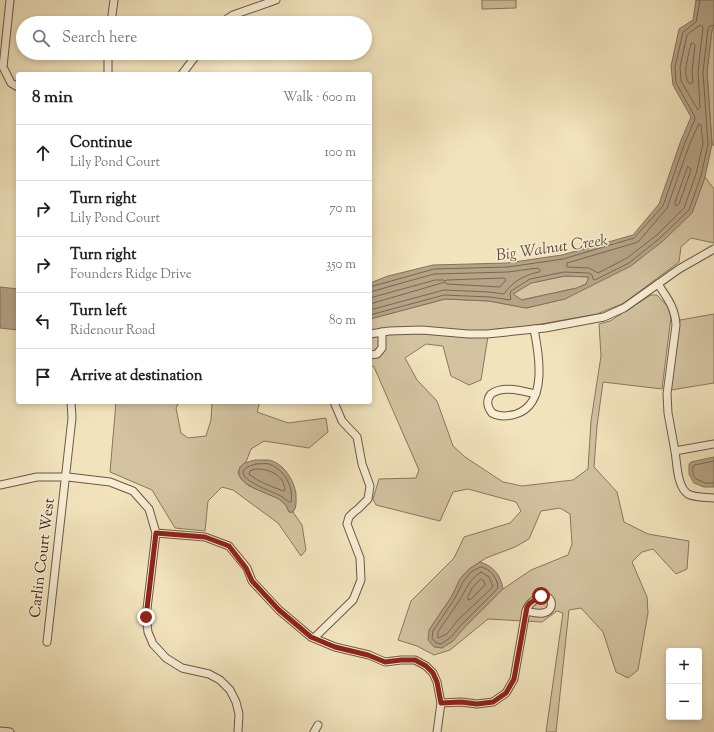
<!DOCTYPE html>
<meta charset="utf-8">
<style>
:root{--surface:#fff;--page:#f2f2f2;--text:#222;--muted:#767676;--line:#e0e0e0}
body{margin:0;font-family:"Sorts Mill Goudy",serif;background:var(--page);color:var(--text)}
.controls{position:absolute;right:12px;bottom:12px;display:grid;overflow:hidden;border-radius:4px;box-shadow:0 2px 6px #0003}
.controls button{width:36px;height:36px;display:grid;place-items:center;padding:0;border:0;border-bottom:1px solid var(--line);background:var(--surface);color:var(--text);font:20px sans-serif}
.stop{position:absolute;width:12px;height:12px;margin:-9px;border:3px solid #8f2418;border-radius:50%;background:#fff}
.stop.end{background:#8f2418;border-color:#fff;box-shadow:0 1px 4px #0008}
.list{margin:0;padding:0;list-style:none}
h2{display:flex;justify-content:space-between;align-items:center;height:52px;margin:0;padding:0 16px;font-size:17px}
h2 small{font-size:13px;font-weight:400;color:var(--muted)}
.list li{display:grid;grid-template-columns:26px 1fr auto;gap:12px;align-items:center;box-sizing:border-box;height:56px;padding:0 16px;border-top:1px solid var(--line)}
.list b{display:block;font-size:15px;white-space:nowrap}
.list p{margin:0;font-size:13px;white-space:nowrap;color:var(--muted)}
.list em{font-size:13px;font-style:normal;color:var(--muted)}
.icon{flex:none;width:22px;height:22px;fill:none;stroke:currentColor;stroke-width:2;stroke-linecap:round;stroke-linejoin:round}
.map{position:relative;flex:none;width:714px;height:732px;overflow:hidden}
.search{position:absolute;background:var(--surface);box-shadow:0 2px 6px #0003;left:16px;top:16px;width:356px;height:44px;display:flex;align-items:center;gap:10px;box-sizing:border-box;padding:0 14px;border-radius:22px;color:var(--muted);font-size:15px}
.panel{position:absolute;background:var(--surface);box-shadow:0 2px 6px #0003;left:16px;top:72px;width:356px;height:332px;border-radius:4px}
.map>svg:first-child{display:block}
</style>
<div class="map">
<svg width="714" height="732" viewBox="0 0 714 732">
<rect width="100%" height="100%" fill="#f1e3bc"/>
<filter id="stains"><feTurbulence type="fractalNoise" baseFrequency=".005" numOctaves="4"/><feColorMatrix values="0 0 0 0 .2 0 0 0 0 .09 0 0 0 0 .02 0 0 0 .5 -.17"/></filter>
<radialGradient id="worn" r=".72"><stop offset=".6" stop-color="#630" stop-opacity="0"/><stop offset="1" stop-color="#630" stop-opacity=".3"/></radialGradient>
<!-- green -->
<g fill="#d3c3a1" stroke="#8a765f" fill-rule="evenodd">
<path d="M482,0H516V8L482,9Z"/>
<path d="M714,25V146L712,144L707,72L712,30Z"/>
<path d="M705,177L714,189V243L691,238L681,247L679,262L624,303L597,314L530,326L489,330L481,380L469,385L451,376L443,346L426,344L405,358L417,380L437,401L453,446L465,457L503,482L522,486L573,480L588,469L591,421L601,356L599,324L610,321L651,295H657L668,307L671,317L662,389L603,382L597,426L594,467L617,492L624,522L648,534L689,541L687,569L676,574L653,549L642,552L632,562L647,597L648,613L638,670L628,678L616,672L603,632L581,608L569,610L556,732H546L563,613L557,611L542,622L488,619L450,650L434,655L417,646L398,640L411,601L454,558L464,537L510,523L521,511L516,502L468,489L453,492L440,521L376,505L373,499L379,479L416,478L419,470L374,367L370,365V319L445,299L489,301L526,308L565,299L692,213ZM560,508L570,514L572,544L568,555L531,570L503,589L465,627L429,630L452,596L460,579L469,569L486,558L515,547L529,539L541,511Z"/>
<path d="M565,276L589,277L586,284L577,288L521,300L513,294L531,283Z"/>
<path d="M714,314V383L671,390L680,320Z"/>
<path d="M116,402H179L176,408L181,433L188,438L206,436L211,420L212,402H260L257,412L288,423L326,418L328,432L309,448L264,441L251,449L246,462L240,467L238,473L241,479L249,486L279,499L286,505L289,512H293L302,525L306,550L301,556L278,523L233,490L222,487L208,501L205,531L175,528L152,490L110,472Z"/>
</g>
<!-- water -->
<g fill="#b5a386" stroke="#86725c" fill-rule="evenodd">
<path d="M696,0H714V25L712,30L707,72L712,144L705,177L692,213L663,241L631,266L565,299L526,308L489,301L445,299L370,319V283L388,276L433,265L507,263L562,255L633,235L659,204L680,143L691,117L673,85L671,66L679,29L693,20ZM565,276L589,277L586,284L577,288L522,300L513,294L531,283Z"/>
<path d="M0,287L18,289V330L0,328Z"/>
<path d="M714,457V487H704L694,483L689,474V464L691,462Z"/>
<path d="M255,460C259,460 264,460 268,460C283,462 294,480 296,494C296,501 297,507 293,512H289C287,507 285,503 280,500C270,493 237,486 239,471C240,463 248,462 255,460Z"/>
<path d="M480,562C493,566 501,575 503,589L465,627L453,641L442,648L434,647L428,640L429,630L452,596L460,579L469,569Z"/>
</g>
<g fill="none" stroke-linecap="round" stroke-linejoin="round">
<!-- shore -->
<g stroke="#7a6652" stroke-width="1">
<path d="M701,25L703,27L698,72L700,108L698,110L681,81L680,67L687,35Z"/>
<path d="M693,43L695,45L692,71L693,82L690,84C681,75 689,55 691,44Z"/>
<path d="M699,124L701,125L703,144L696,174L684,208L657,235L627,258L598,273L589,268L567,267V263L635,243L639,241L667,208L689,146Z"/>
<path d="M688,167L691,169L690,173L679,204L676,206L675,203Z"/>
<path d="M370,287L434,269L508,267L563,259L634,238L663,206L684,145L695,119L694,115L676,83L675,67L683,32L696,22L700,0"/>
<path d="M370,292L434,274L508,272L538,268L540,270L539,272C524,275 512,282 504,294L489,292L444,290L370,310"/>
<path d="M370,298L435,280H444L445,281L447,280L504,278L506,280L500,287L447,284L445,282L370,304"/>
<path d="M370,315L444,295L490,297L510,300L511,299L510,294L511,291L530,279L564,272L589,273L592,275L593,279L595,280L629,263L660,238L689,210L701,176L708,144L703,72L708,29L710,26L714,25"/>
<path d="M714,461L694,465C691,469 693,476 696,479L705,483H714"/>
<path d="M256,464C260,464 265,463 269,464C284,469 294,487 291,502H289C286,500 283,497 279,495C268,490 220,473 256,464Z"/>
<path d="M256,469C270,469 284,475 285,490L283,491C271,486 258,482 249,474L250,471Z"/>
<path d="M481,567C490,569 498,578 498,588L462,624L450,638L441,644L436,643L432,638L433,631L455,598L463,582L471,572Z"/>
<path d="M481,572L489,577L493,587L458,620L447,634L438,638V632C444,622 452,612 459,601C466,590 469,579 481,572Z"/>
<path d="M481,579L484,581L485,585L471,599L468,600V597L472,588Z"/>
</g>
<defs>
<g id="street">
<path d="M10,0L3,67L11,83L18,87"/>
<path d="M111,23L114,0"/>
<path d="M221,23L233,15L276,0"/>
<path d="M108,53V74"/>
<path d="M182,74L198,53"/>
<path d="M658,284C667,298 675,307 676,325L667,394L668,413L675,451"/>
<path d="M534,329C539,354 548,404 516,414C509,416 499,417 492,413C487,407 486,400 491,394C503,385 522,391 536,394"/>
<path d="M370,334L389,331L422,330L468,334H487L545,328L604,317L624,308L679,269L714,249"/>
<path d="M370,355L377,354L382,348V332"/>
<path d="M714,444L675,451C677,463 677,487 688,494C695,498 706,497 714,498"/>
<path d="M0,485L37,477H68L110,482L133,491L149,509L156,533L146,617L148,632L153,644L166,658L182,668L209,674L220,680L230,690L236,702L239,714L238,732"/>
<path d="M156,533L205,537L229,546L247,568L252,581L279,610L311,637L335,647L369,655L385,662L401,660H415L426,666L433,673L437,682L441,703L437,732"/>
<path d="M541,596C554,595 555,611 543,613C538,614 531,612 526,611C528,603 535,600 541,596Z"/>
<path d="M314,638L353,600L361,580L360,558L347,524L349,517L354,512L358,509L368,499L370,486L362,464L357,437L342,421L334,402"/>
<path d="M47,642L72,418L71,402"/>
<path d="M441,703L461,702L477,704L493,702L506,693L514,679L526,611"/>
<path d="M0,731L10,732"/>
<path d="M314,732L318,725"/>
</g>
</defs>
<!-- street casing -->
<use href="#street" stroke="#6c5745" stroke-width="9"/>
<!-- street -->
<use href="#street" stroke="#f6edd3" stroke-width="7"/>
</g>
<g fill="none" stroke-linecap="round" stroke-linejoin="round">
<!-- route -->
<path stroke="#8f2418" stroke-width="5" d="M146,617L156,533L205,537L229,546L246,568L252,581L279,610L311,637L335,647L368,655L385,662L401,660H415L426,666L433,673L437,682L441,703L461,702L477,704L493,702L506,693L514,679L527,607L530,603L541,596"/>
</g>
<g text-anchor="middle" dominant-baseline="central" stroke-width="3" stroke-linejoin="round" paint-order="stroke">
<!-- street labels -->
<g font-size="15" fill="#40281d" stroke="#f6edd3">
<text transform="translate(43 558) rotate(-83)">Carlin Court West</text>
</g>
<!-- water labels -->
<g font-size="16" font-style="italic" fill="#634d3c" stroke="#f6edd3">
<text transform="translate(552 249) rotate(-8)">Big Walnut Creek</text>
</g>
</g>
<rect width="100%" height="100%" filter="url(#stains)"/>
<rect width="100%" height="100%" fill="url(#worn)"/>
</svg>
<div class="controls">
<button>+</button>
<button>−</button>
</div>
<div class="stop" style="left:541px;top:596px"></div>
<div class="stop end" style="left:146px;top:617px"></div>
<div class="search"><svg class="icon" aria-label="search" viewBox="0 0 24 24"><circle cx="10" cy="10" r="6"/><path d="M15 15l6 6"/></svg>Search here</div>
<section class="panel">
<h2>8 min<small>Walk · 600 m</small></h2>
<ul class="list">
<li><svg class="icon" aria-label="ahead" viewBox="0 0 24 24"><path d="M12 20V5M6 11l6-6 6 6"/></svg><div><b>Continue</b><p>Lily Pond Court</p></div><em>100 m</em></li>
<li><svg class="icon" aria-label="right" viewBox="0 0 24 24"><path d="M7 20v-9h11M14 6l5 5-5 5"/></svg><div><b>Turn right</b><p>Lily Pond Court</p></div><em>70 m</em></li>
<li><svg class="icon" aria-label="right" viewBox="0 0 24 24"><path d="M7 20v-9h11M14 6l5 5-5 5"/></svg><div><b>Turn right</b><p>Founders Ridge Drive</p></div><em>350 m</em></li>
<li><svg class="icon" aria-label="left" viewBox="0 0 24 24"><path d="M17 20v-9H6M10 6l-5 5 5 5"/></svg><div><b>Turn left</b><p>Ridenour Road</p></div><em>80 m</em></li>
<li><svg class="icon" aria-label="arrive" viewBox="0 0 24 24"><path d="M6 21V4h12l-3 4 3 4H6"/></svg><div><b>Arrive at destination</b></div></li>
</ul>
</section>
</div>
